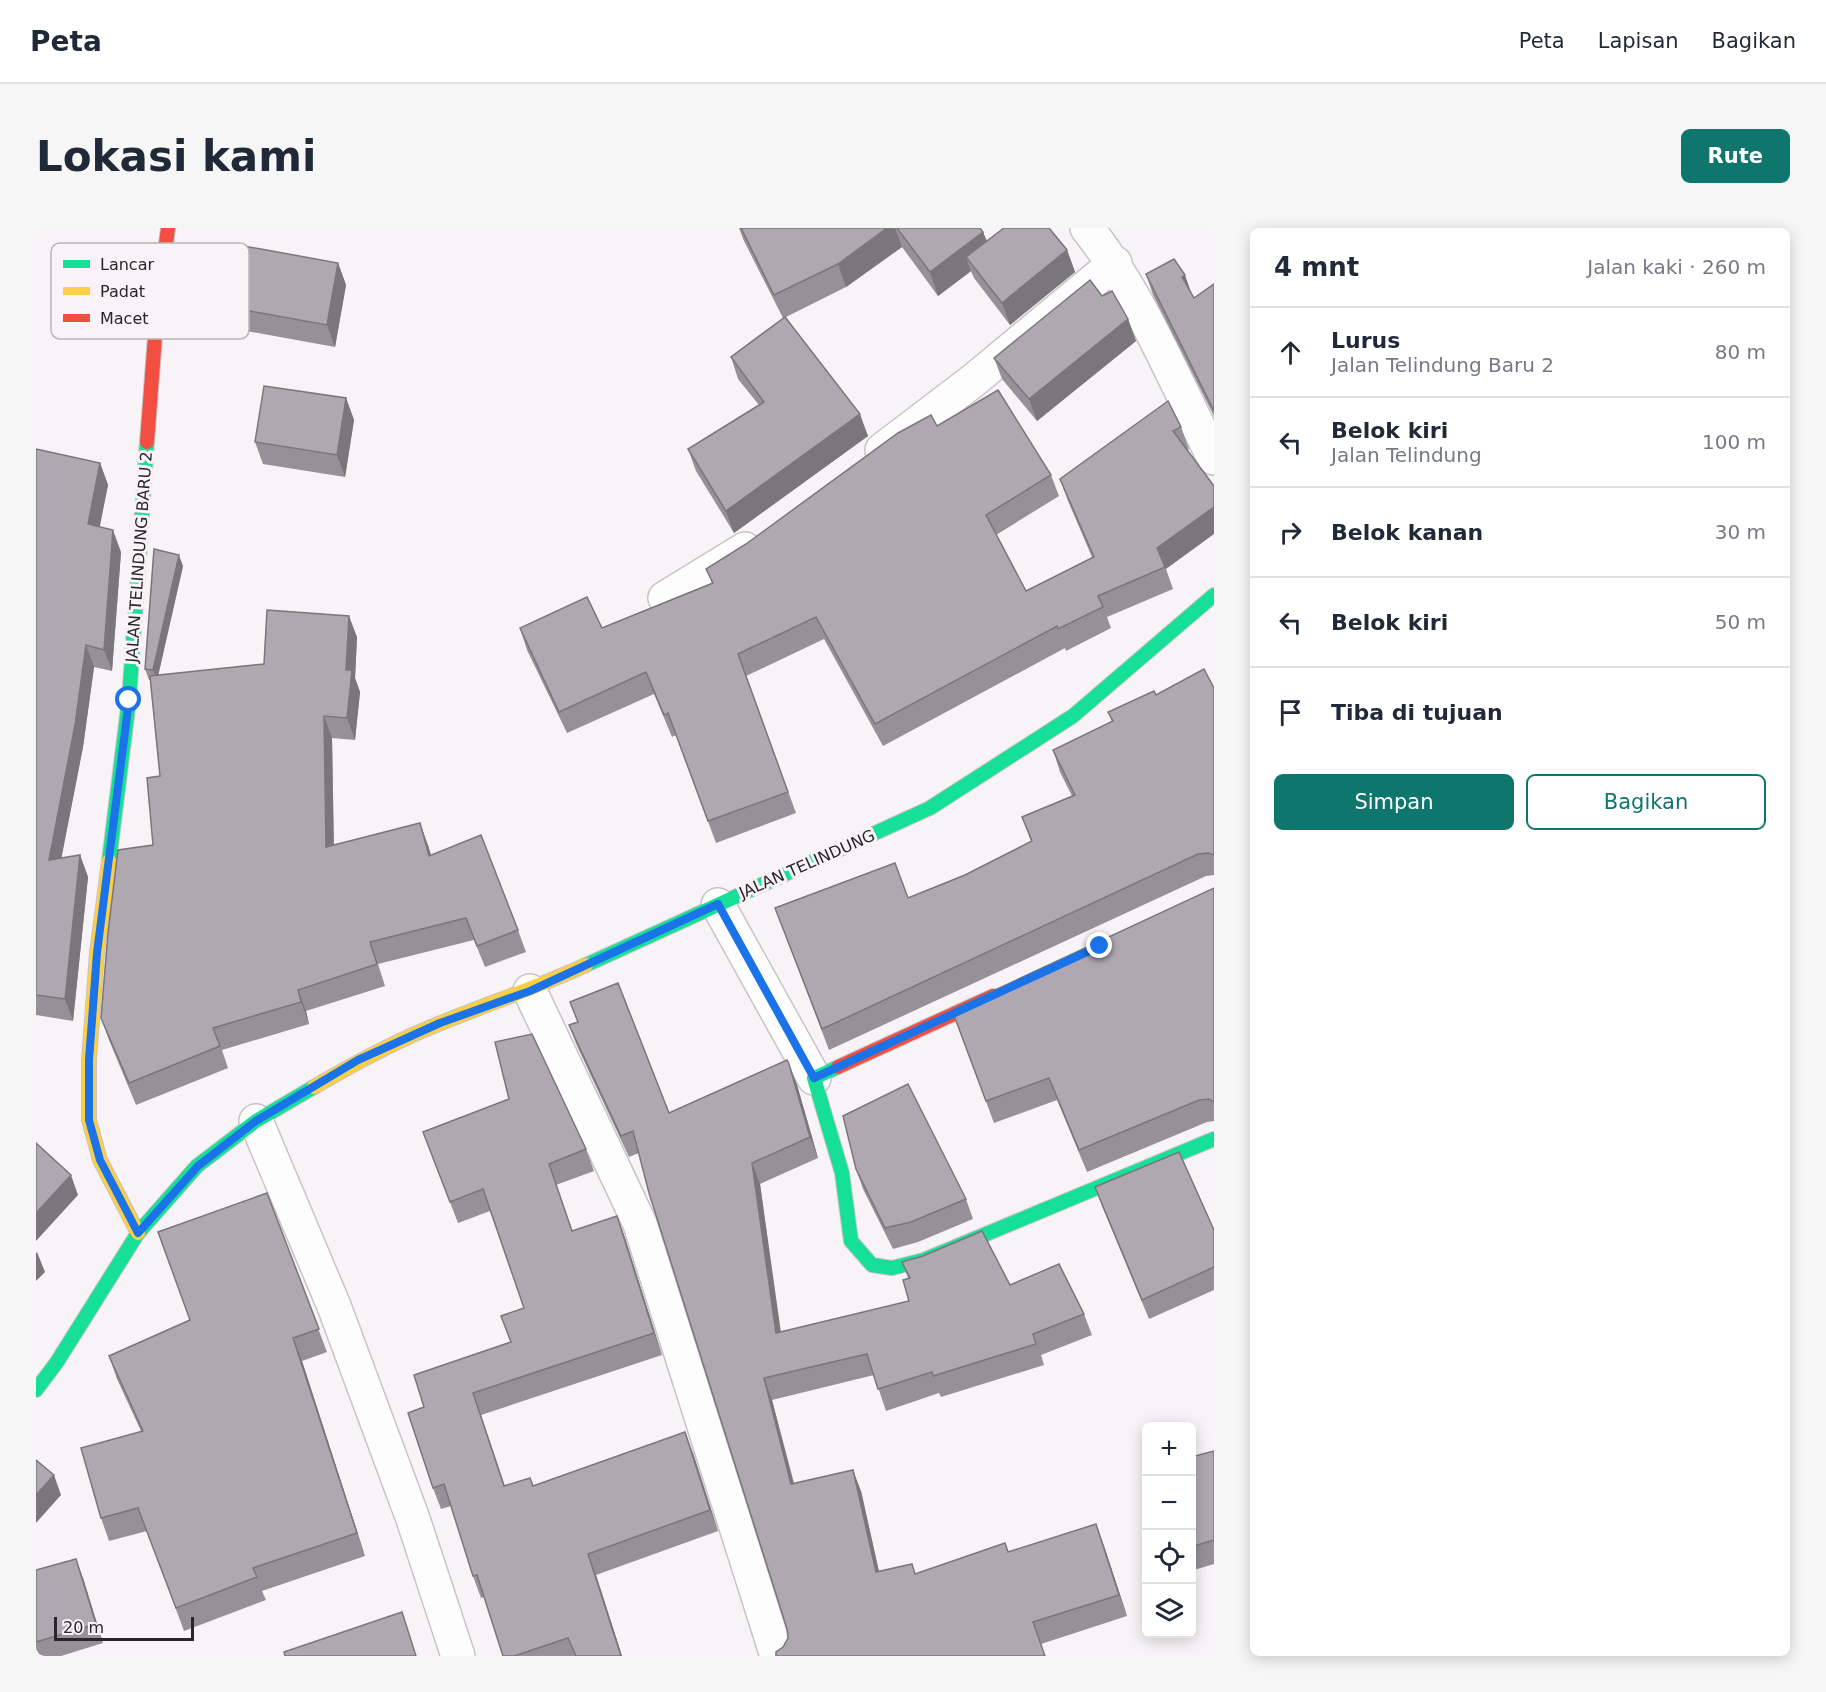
<!DOCTYPE html>
<html lang="id">
<meta charset="utf-8">
<style>
:root{--surface:#fff;--page:#f6f6f7;--text:#1f2937;--muted:#747a83;--line:#e0e1e3;--accent:#0f766e}
body{margin:0;font-family:"DejaVu Sans",sans-serif;background:var(--page);color:var(--text)}
.controls{position:absolute;right:18px;bottom:18px;display:grid;overflow:hidden;border-radius:9px;box-shadow:0 3px 15px #0003}
.controls button{width:54px;height:54px;display:grid;place-items:center;padding:0;border:0;border-bottom:2px solid var(--line);background:var(--surface);color:var(--text);font:30px sans-serif}
.scale{position:absolute;left:18px;bottom:15px;width:140px;box-sizing:border-box;padding-left:6px;border:3px solid #282628;border-top:0;font-size:16px;line-height:21px;white-space:nowrap;color:#282628;-webkit-text-stroke:4px #f9f2f6;paint-order:stroke}
.stop{position:absolute;width:18px;height:18px;margin:-14px;border:4px solid #1a73e8;border-radius:50%;background:#fff}
.stop.end{background:#1a73e8;border-color:#fff;box-shadow:0 2px 6px #0008}
.list{margin:0;padding:0;list-style:none}
h2{display:flex;justify-content:space-between;align-items:center;height:78px;margin:0;padding:0 24px;font-size:26px}
h2 small{font-size:20px;font-weight:400;color:var(--muted)}
.list li{display:grid;grid-template-columns:39px 1fr auto;gap:18px;align-items:center;box-sizing:border-box;height:90px;padding:0 24px;border-top:2px solid var(--line)}
.list b{display:block;font-size:22px;white-space:nowrap}
.list p{margin:0;font-size:20px;white-space:nowrap;color:var(--muted)}
.list em{font-size:20px;font-style:normal;color:var(--muted)}
.actions{display:flex;gap:12px;padding:18px 24px}
.actions a{flex:1;padding:14px 0;border:2px solid var(--accent);border-radius:9px;text-align:center;font-size:21px;color:var(--accent)}
.actions .main{background:var(--accent);color:#fff}
.icon{flex:none;width:33px;height:33px;fill:none;stroke:currentColor;stroke-width:2;stroke-linecap:round;stroke-linejoin:round}
.map{position:relative;flex:none;width:1178px;height:1428px;overflow:hidden;border-radius:9px}
header{display:flex;align-items:center;gap:36px;box-sizing:border-box;height:84px;padding:0 30px;background:var(--surface);border-bottom:2px solid var(--line)}
header strong{font-size:28px}
nav{display:flex;gap:33px;margin-inline-start:auto;font-size:21px}
.intro{display:flex;align-items:center;justify-content:space-between;box-sizing:border-box;height:144px;padding:0 36px}
h1{margin:0;font-size:42px}
.button{padding:15px 27px;border-radius:9px;background:var(--accent);color:#fff;font-size:21px;font-weight:700}
main{display:flex;gap:36px;padding:0 36px}
aside{flex:1;background:var(--surface);border-radius:9px;box-shadow:0 3px 15px #0003}
.map>svg:first-child{display:block}
</style>
<header>
<strong>Peta</strong>
<nav><a>Peta</a><a>Lapisan</a><a>Bagikan</a></nav>
</header>
<div class="intro"><h1>Lokasi kami</h1><a class="button">Rute</a></div>
<main>
<div class="map">
<svg width="1178" height="1428" viewBox="0 0 1178 1428">
<rect width="100%" height="100%" fill="#f8f3f6"/>
<g fill="none" stroke-linecap="round" stroke-linejoin="round">
<defs>
<g id="street">
<path d="M1051,0C1106,69 1138,152 1178,230"/>
<path d="M846,222L938,152L1079,35"/>
<path d="M629,370L709,321"/>
<path d="M682,677L778,850"/>
<path d="M494,763L604,996L741,1428"/>
<path d="M220,893L298,1078L377,1291L422,1428"/>
</g>
<g id="fast">
<path d="M73,633L93,472L111,214"/>
<path d="M550,737L894,580L1037,488L1178,367"/>
<path d="M802,839L778,850L806,945L815,1013L836,1037L856,1040L888,1032L1178,911"/>
<path d="M0,1162L21,1134L102,1005L161,938L220,893L278,859"/>
</g>
<g id="slow">
<path d="M73,633L61,725L53,832V892L64,932L102,1005"/>
<path d="M278,859C319,835 361,812 405,795C454,775 502,759 550,737"/>
</g>
<g id="jam">
<path d="M111,214L120,95L132,0"/>
<path d="M802,839L957,768"/>
</g>
</defs>
<!-- street casing -->
<use href="#street" stroke="#c8c4c6" stroke-width="36"/>
<!-- fast casing -->
<use href="#fast" stroke="#c8c4c6" stroke-width="16"/>
<!-- slow casing -->
<use href="#slow" stroke="#c8c4c6" stroke-width="16"/>
<!-- jam casing -->
<use href="#jam" stroke="#c8c4c6" stroke-width="16"/>
<!-- street -->
<use href="#street" stroke="#fefdfe" stroke-width="33"/>
<!-- fast -->
<use href="#fast" stroke="#16e098" stroke-width="14"/>
<!-- slow -->
<use href="#slow" stroke="#ffcf43" stroke-width="14"/>
<!-- jam -->
<use href="#jam" stroke="#f24e42" stroke-width="14"/>
</g>
<!-- wall -->
<g fill="#969098">
<path d="M703,0H944L947,4L951,13L1031,22L1039,44L974,97L938,50L935,43L902,68L866,19L810,59L750,89L832,208L698,305L660,243L652,221L723,177L702,151L695,129L747,90L708,13Z"/>
<path d="M302,35L310,57L299,119L194,100L186,78Z"/>
<path d="M1110,46L1156,67L1158,70L1178,56V188L1117,67Z"/>
<path d="M1066,68L1092,91L1100,113L1001,193L966,151L958,130Z"/>
<path d="M310,170L318,192L309,249L227,236L219,214Z"/>
<path d="M901,198L1015,247L1023,268L960,307L990,363L1056,329L1032,273L1024,251L1145,199L1153,221L1151,222L1130,341L1137,361L1071,389L1075,400L1030,423L1029,420L847,518L788,411L710,448L760,585L680,615L640,507L636,509L618,466L531,505L491,422L484,400H566L676,355L670,341Z"/>
<path d="M0,221L64,235L72,257L63,299L85,324L76,443L58,439L47,519L25,630L44,627L52,649L37,793L0,787Z"/>
<path d="M147,338L122,447L228,436L321,409L319,450L324,464L319,512L296,510L298,617H392L395,627L482,702L490,724L449,739L438,712L342,736L349,758L270,783L273,796L186,822L192,840L100,877L73,812L65,790L117,617L124,548L114,452H113L109,441Z"/>
<path d="M1178,460V647L1170,648L793,822L747,701L872,670L929,647L995,613L986,589L1036,568L1024,544L1017,522L1076,494L1072,484L1120,467Z"/>
<path d="M1178,660V893L1171,894L1051,944L1021,872L958,895L916,782Z"/>
<path d="M533,797L633,885L753,836L761,857L782,930L724,956L744,1104L873,1073L872,1050L866,1034L974,1057L1048,1086L1056,1107L1005,1127L1008,1137L905,1169L903,1165L850,1183L838,1147L736,1172L758,1255L825,1263L843,1344L880,1346L973,1324L1068,1318L1091,1388L1005,1416L747,1419L752,1410L751,1401L603,925L593,929L541,818Z"/>
<path d="M387,904L550,921L558,943L520,957L536,1003L581,988L589,1010L626,1127L445,1187L469,1258H497L657,1225L682,1303L560,1347L586,1428H467L448,1369L445,1370L437,1348L415,1278L405,1281L397,1260L388,1179L475,1114L488,1080L454,983L422,995Z"/>
<path d="M820,941L930,971L937,991L882,1014L857,1021L827,961Z"/>
<path d="M1059,959L1178,1002V1062L1113,1091L1066,978Z"/>
<path d="M231,965L291,1124L266,1133L329,1328L226,1363L230,1372L148,1403L111,1303L73,1313L65,1290L105,1203L81,1151L73,1128L154,1092Z"/>
<path d="M1178,1223V1336L1158,1342L1155,1335V1229Z"/>
<path d="M0,1342L47,1350L67,1415L25,1428H0Z"/>
</g>
<!-- shaded-wall -->
<g fill="#7a767c">
<path d="M851,0H859L866,19L810,59L802,36Z"/>
<path d="M947,4L956,28L930,29L935,43L902,68L894,44Z"/>
<path d="M1031,22L1039,44L974,97L966,75Z"/>
<path d="M302,35L310,57L299,119L291,97Z"/>
<path d="M1149,47L1156,67L1146,49Z"/>
<path d="M1092,91L1100,113L1001,193L993,171Z"/>
<path d="M310,170L318,192L309,249L301,227Z"/>
<path d="M824,186L832,208L698,305L690,283Z"/>
<path d="M64,235L72,257L60,318L52,296Z"/>
<path d="M1178,279V306L1130,341L1121,320Z"/>
<path d="M77,302L85,324L76,443L68,422Z"/>
<path d="M143,327L147,338L121,453L117,442Z"/>
<path d="M313,388L321,409L319,450L324,464L319,512L311,490L310,442Z"/>
<path d="M50,417L58,439L47,519L21,653L13,632Z"/>
<path d="M288,488L296,510L298,641L290,619Z"/>
<path d="M384,595L392,617L401,650L393,628Z"/>
<path d="M44,627L52,649L37,793L29,771Z"/>
<path d="M262,762L270,783L273,796L265,774Z"/>
<path d="M753,836L761,857L782,930L774,909Z"/>
<path d="M716,935L724,956L748,1126L740,1105Z"/>
<path d="M35,947L42,967L0,1013V985Z"/>
<path d="M581,988L589,1010L626,1127L618,1105Z"/>
<path d="M1,1024L9,1044L0,1053V1025Z"/>
<path d="M257,1110L266,1133L329,1328L321,1305Z"/>
<path d="M728,1150L736,1172L763,1277L755,1256Z"/>
<path d="M649,1204L657,1225L682,1303L674,1282Z"/>
<path d="M817,1242L825,1263L848,1366L840,1344Z"/>
<path d="M18,1247L25,1267L0,1295V1267Z"/>
<path d="M1060,1296L1068,1318L1091,1388L1083,1367Z"/>
<path d="M552,1326L560,1347L586,1428H585Z"/>
<path d="M40,1331L47,1350L67,1415L60,1396Z"/>
</g>
<!-- building -->
<g fill="#afa8b1" stroke="#7a767c" stroke-width="1.5">
<path d="M705,0H851L802,36L738,67Z"/>
<path d="M861,0H944L947,4L894,44Z"/>
<path d="M968,0H1013L1031,22L966,75L930,29Z"/>
<path d="M197,16L302,35L291,97L186,78Z"/>
<path d="M1138,31L1149,47L1146,49L1158,70L1178,56V183L1110,46Z"/>
<path d="M1054,52L1066,68L1076,63L1092,91L993,171L958,130Z"/>
<path d="M749,89L824,186L690,283L652,221L728,174L695,129Z"/>
<path d="M228,158L310,170L301,227L219,214Z"/>
<path d="M962,162L1015,247L950,287L990,363L1058,329L1024,251L1132,173L1145,199L1137,203L1178,258V279L1121,320L1129,339L1062,368L1067,379L1022,401L1021,398L839,496L780,389L702,426L752,564L672,593L632,485L628,487L610,444L523,484L484,400L551,369L566,400L677,355L670,341L710,316L862,205L895,187L901,198Z"/>
<path d="M0,221L64,235L52,296L77,302L68,422L50,417L39,497L13,632L44,627L29,771L0,767Z"/>
<path d="M118,321L143,327L117,442L109,441Z"/>
<path d="M231,382L313,388L310,442H316L311,490L288,488L290,619L384,595L393,628L445,607L482,702L441,718L430,690L334,714L341,736L262,762L265,774L177,800L184,818L93,855L65,790L72,705L82,622L117,617L111,550L124,548L114,448L228,436Z"/>
<path d="M1168,441L1178,460V627L1172,625L1162,626L786,801L739,680L859,635L872,670L929,647L996,613L986,589L1039,567L1017,522L1077,493L1072,484L1118,463L1120,467Z"/>
<path d="M1178,660V874L1173,871L1163,872L1043,922L1013,850L950,873L916,782Z"/>
<path d="M582,755L633,885L751,832L753,836L774,909L716,935L740,1105L873,1073L867,1052L874,1050L866,1034L887,1028L946,1003L974,1057L1023,1036L1048,1086L997,1106L1000,1116L897,1148L896,1144L842,1161L831,1126L728,1150L755,1256L817,1242L840,1344L876,1336L879,1346L969,1315L972,1324L1060,1296L1083,1367L997,1394L1009,1428H740V1424L747,1419L752,1410L751,1401L613,965L597,903L585,908L533,797L542,794L534,774Z"/>
<path d="M496,806L550,921L513,936L536,1003L581,988L618,1105L437,1165L468,1258L494,1250L497,1258L649,1204L674,1282L552,1326L585,1428H540L532,1410L478,1428H467L441,1347L437,1348L408,1256L397,1260L372,1185L388,1179L378,1147L475,1114L465,1088L488,1080L447,961L414,974L387,904L473,871L459,814Z"/>
<path d="M872,856L930,971L875,994L849,1000L820,941L807,888Z"/>
<path d="M0,915L35,947L0,985Z"/>
<path d="M1143,924L1178,1002V1039L1106,1072L1059,959Z"/>
<path d="M231,965L283,1101L257,1110L321,1305L217,1340L221,1349L140,1380L102,1280L65,1290L45,1220L107,1203L73,1128L154,1092L122,1004Z"/>
<path d="M1178,1223V1312L1155,1319V1229Z"/>
<path d="M0,1232L18,1247L0,1267Z"/>
<path d="M40,1331L60,1396L0,1414V1342Z"/>
<path d="M366,1384L380,1428H249L248,1424Z"/>
</g>
<g fill="none" stroke-linecap="round" stroke-linejoin="round">
<!-- route -->
<path stroke="#1a73e8" stroke-width="8" d="M93,472L61,725L53,832V892L64,932L102,1005L162,938L220,893L322,832L404,795L494,763L682,676L778,850L1064,718"/>
</g>
<g text-anchor="middle" dominant-baseline="central" stroke-width="6" stroke-linejoin="round" paint-order="stroke">
<!-- street labels -->
<g font-size="16" fill="#282628" stroke="#f9f2f6">
<text transform="translate(103 329) rotate(-86)">JALAN TELINDUNG BARU 2</text>
<text transform="translate(771 636) rotate(-24)">JALAN TELINDUNG</text>
</g>
</g>
<!-- legend -->
<rect x="15" y="15" width="198" height="96" rx="9" fill="#f9f2f6" stroke="#bab5b8" stroke-width="1.5"/>
<rect x="27" y="32" width="27" height="8" fill="#16e098"/>
<rect x="27" y="59" width="27" height="8" fill="#ffcf43"/>
<rect x="27" y="86" width="27" height="8" fill="#f24e42"/>
<g font-size="16" fill="#282628">
<text x="64" y="42">Lancar</text>
<text x="64" y="69">Padat</text>
<text x="64" y="96">Macet</text>
</g>
</svg>
<div class="controls">
<button>+</button>
<button>−</button>
<button><svg class="icon" aria-label="locate" viewBox="0 0 24 24"><circle cx="12" cy="12" r="6"/><path d="M12 2v4M12 18v4M2 12h4M18 12h4"/></svg></button>
<button><svg class="icon" aria-label="layers" viewBox="0 0 24 24"><path d="M12 4l9 5-9 5-9-5zM3 14l9 5 9-5"/></svg></button>
</div>
<div class="scale">20 m</div>
<div class="stop" style="left:93px;top:472px"></div>
<div class="stop end" style="left:1064px;top:718px"></div>
</div>
<aside>
<h2>4 mnt<small>Jalan kaki · 260 m</small></h2>
<ul class="list">
<li><svg class="icon" aria-label="ahead" viewBox="0 0 24 24"><path d="M12 20V5M6 11l6-6 6 6"/></svg><div><b>Lurus</b><p>Jalan Telindung Baru 2</p></div><em>80 m</em></li>
<li><svg class="icon" aria-label="left" viewBox="0 0 24 24"><path d="M17 20v-9H6M10 6l-5 5 5 5"/></svg><div><b>Belok kiri</b><p>Jalan Telindung</p></div><em>100 m</em></li>
<li><svg class="icon" aria-label="right" viewBox="0 0 24 24"><path d="M7 20v-9h11M14 6l5 5-5 5"/></svg><div><b>Belok kanan</b></div><em>30 m</em></li>
<li><svg class="icon" aria-label="left" viewBox="0 0 24 24"><path d="M17 20v-9H6M10 6l-5 5 5 5"/></svg><div><b>Belok kiri</b></div><em>50 m</em></li>
<li><svg class="icon" aria-label="arrive" viewBox="0 0 24 24"><path d="M6 21V4h12l-3 4 3 4H6"/></svg><div><b>Tiba di tujuan</b></div></li>
</ul>
<div class="actions"><a class="main">Simpan</a><a>Bagikan</a></div>
</aside>
</main>
